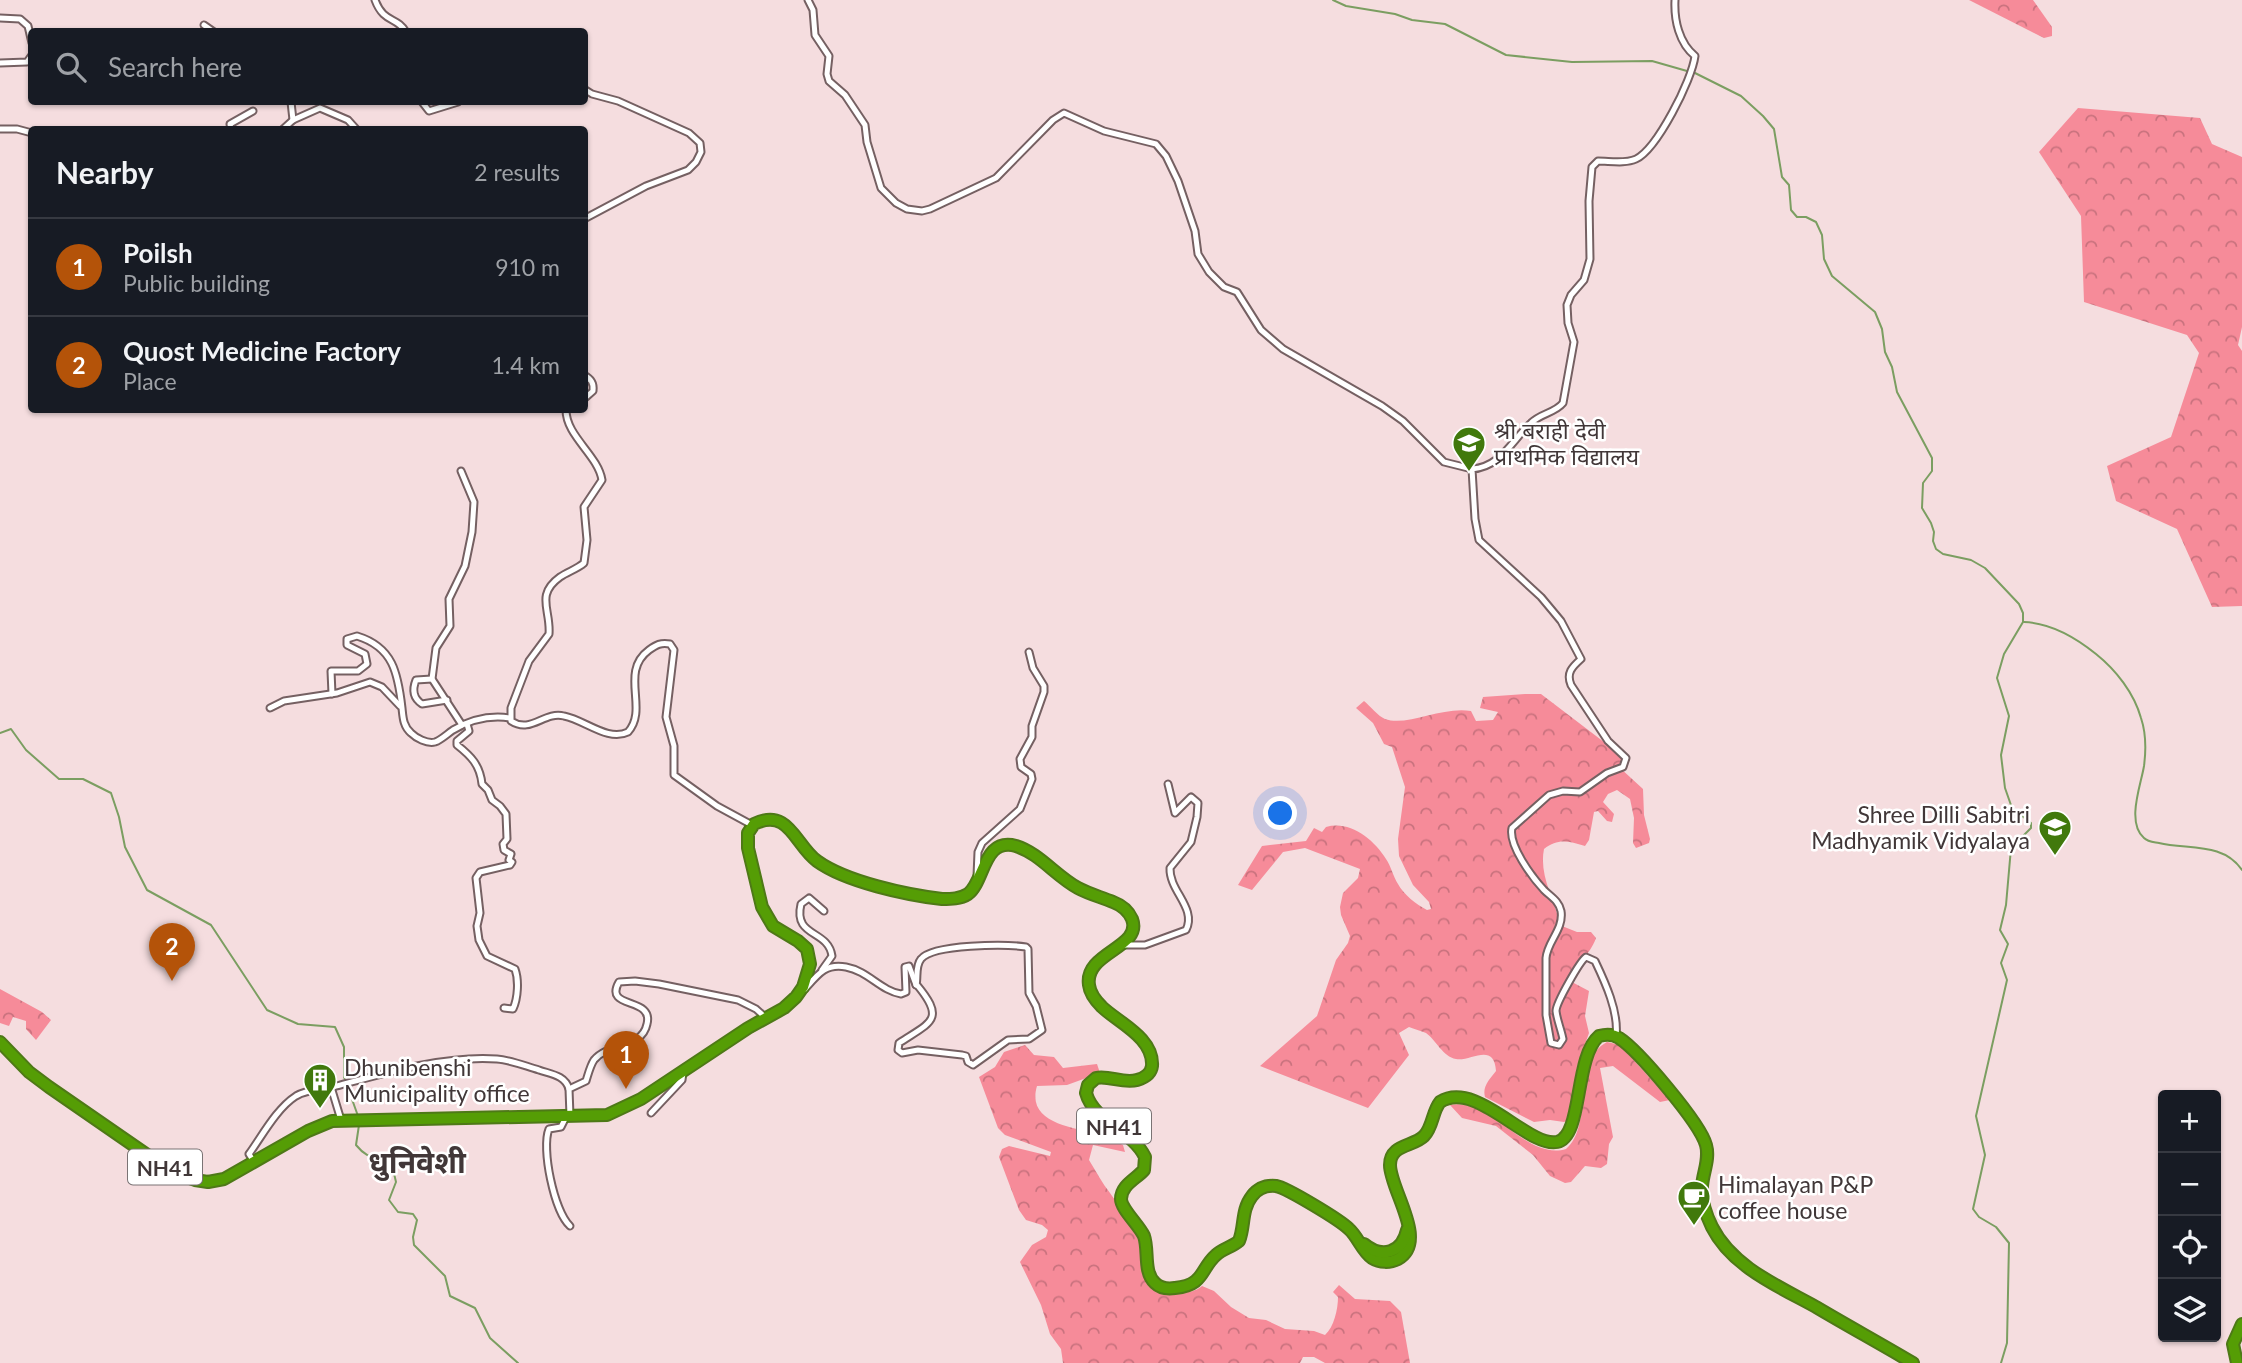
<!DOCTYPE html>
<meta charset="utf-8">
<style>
:root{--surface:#171b24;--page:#20242c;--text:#f1f3f6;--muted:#9ea1a6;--line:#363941;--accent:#b45309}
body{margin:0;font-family:Lato,"Noto Sans Devanagari",sans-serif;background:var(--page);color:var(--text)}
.controls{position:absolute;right:21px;bottom:21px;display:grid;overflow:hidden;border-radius:7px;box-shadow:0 2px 5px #0004}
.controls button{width:63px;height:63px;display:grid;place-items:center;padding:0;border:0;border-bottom:2px solid var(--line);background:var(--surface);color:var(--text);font:35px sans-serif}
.you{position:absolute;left:1281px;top:814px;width:24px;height:24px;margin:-18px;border:5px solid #fff;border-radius:50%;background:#1a73e8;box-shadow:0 0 0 10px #1a73e833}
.badge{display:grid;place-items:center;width:46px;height:46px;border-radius:50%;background:var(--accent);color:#fff;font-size:23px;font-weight:700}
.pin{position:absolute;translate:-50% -58px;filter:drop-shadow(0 2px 4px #0008)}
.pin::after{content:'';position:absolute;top:37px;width:24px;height:21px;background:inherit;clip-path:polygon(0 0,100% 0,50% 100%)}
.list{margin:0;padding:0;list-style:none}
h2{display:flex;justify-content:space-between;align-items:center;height:91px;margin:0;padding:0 28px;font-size:30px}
h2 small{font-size:23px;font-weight:400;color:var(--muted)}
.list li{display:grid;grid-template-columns:46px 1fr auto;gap:21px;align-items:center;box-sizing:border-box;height:98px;padding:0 28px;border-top:2px solid var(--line)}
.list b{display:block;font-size:26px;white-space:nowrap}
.list p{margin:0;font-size:23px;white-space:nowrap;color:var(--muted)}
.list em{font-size:23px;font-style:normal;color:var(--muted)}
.icon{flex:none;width:38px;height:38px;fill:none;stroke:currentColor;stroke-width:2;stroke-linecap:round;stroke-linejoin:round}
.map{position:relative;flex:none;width:2242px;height:1363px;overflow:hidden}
.search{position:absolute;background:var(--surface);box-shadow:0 2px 5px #0004;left:28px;top:28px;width:560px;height:77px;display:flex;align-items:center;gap:18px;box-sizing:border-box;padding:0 24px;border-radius:7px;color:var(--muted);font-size:26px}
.panel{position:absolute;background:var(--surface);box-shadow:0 2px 5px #0004;left:28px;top:126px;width:560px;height:287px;border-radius:7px}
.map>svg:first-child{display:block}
</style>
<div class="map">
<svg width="2242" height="1363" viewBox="0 0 2242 1363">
<defs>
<pattern id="forest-crowns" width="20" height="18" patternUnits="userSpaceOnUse" patternTransform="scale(1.75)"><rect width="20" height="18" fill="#f68b99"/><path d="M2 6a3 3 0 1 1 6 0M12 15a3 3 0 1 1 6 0" fill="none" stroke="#c9727e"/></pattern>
</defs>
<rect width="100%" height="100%" fill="#f5dddf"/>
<!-- forest -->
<g fill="url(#forest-crowns)">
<path d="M1969,0H2033L2052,27V36L2044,38Z"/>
<path d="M2078,108L2200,118L2212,144L2242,157V327L2238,345L2242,351V606L2212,607L2177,529L2116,501L2107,466L2171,437L2199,353L2187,335L2084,302L2081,216L2039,152Z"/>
<path d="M1525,694H1541L1621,755L1622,763L1619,767L1643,789L1644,815L1650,839L1649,843L1636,848L1633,843L1634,818L1630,799L1617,790L1608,794L1603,802L1614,814L1612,822L1607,821L1598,811L1594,812L1589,840L1585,846C1568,841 1558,838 1544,849C1539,874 1553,897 1559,920L1557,924L1577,932H1591L1596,938C1589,957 1577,961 1570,981L1589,991L1585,1016L1589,1033L1577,1067L1569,1120L1564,1122L1550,1120L1534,1122L1485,1097C1482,1086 1490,1079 1496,1071C1494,1041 1470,1062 1456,1059C1443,1057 1436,1040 1426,1033C1421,1031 1414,1029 1409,1027L1399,1033L1409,1055L1368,1108L1260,1066L1317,1016L1336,960L1348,943L1350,936L1341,915L1340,907L1343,893L1358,878L1360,869L1305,848L1283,852L1252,890L1238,885L1262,846L1306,841L1314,828L1322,832L1326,827C1349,820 1374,839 1386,859C1391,866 1393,876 1398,884C1403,894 1417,905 1427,910L1431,909L1429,902L1413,885L1399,856L1398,839L1405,787L1392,747L1384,744L1373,723L1356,708L1364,701C1370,706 1378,716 1385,719C1407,727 1442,706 1471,711L1476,721L1493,720L1498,712L1480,708L1483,697Z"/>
<path d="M0,989L42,1012L51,1020L36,1040L26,1029V1021L13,1017L9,1026L0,1023Z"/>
<path d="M1607,1042L1620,1045L1670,1100L1660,1102L1613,1066L1600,1068L1613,1137L1609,1144L1607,1164L1601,1168L1585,1166L1571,1182L1565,1183L1550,1176L1533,1155L1496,1126L1462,1118L1450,1105C1492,1097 1525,1161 1566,1149C1594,1126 1571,1061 1607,1042Z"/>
<path d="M1025,1045L1034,1055L1054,1057L1063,1068L1097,1064L1100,1073L1067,1085L1037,1086C1026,1123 1072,1127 1097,1134C1106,1137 1114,1141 1123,1145L1125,1152L1093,1145L1089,1160C1096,1171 1102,1183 1110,1193C1118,1205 1129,1216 1136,1229C1152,1255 1124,1286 1171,1292C1183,1293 1194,1293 1202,1286L1214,1291L1231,1307L1249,1318L1266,1320L1285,1329L1314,1331L1325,1335C1334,1327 1338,1309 1338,1297L1333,1292L1339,1285L1355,1299L1390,1301L1401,1312L1410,1363H1325L1314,1357H1303L1300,1363H1063L1061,1349L1050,1334L1041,1305L1020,1262L1032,1245L1046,1237L1048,1230L1042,1225L1026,1220L1019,1210L999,1157L1002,1149L1009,1146L1050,1156L1051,1152L1005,1135L998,1128L979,1077L995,1067L1004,1052Z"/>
</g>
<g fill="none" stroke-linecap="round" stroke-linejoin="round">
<!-- stream -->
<g stroke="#7b9e61" stroke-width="2">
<path d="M1333,0L1346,6L1395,14L1412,20L1445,24L1506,55L1572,62L1652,61L1687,71"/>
<path d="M1693,72L1741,96L1763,116L1774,129L1782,177L1789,185L1791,210L1797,217H1806L1816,222L1822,235L1824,259L1832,276L1875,312L1882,329L1885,352L1892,367L1897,392L1932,458V471L1923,483L1922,508L1931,523L1934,532L1933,541L1936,549L1943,554L1971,560L1985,568L2019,604L2023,613V622L2004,654L1997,678L2009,716L2001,755L2005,788L2012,808L2031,823V828L2011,848L2006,905L2000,930L2008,944L2001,963L2007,980L1976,1116L1985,1155L1973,1209L1979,1217L1996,1227L2009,1243L2007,1343L2001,1363"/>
<path d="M2024,622C2051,623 2075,637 2096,654C2116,670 2134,693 2141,718C2146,733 2146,751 2144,766C2141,785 2126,822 2144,838C2148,842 2154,842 2159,843C2188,850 2223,842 2242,870"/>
<path d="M0,733L11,729L26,750L59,779H83L111,793L119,817L125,847L147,890L211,925L267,1010L298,1024L335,1027L344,1047V1077L358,1116"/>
<path d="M359,1125L356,1145C369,1161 377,1156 392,1165L396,1182L389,1200L398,1212L413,1214L417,1220L413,1237L414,1245L445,1276L450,1296L475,1308L490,1338L518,1363"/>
</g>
<defs>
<g id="street">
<path d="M375,0C384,24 397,16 406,32"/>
<path d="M808,0L813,10L815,35L829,56L827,74L829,81L845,95L865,125L867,142L881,188L896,203L907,209L922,211L930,209L996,178L1053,120L1064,113L1104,131L1156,144L1166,156L1178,181L1195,231L1198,254L1209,272L1224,287L1237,292L1261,330L1283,349L1382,406L1403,421L1444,462L1472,469"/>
<path d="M0,18L20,19L28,26L32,43"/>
<path d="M204,25L214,32"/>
<path d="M0,63L27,62L32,55"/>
<path d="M584,89L592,94L618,101L689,133L700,143L701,152L696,162L688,170L646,186L584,219"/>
<path d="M291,102L293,120"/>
<path d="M422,102L429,111L458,102"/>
<path d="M0,129H17L32,133"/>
<path d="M231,130L230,124L253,111"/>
<path d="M282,130L293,120L320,108L348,120L357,130"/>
<path d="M584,375C591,379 594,383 593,391L584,399"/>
<path d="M566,410C566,436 598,455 602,480L584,507L587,540L584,563C577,569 567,572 560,577C535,595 551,610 549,634L529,661L511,708V721C531,734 544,711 564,716C585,720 608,742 628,732C649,709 619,672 649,650C656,645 661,642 670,644L674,650L666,717L674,746V775L717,806L752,825"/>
<path d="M461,471L474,502L472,532L465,566L449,599L450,626L436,648L432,679L462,725"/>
<path d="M432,679L416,680C412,690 413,698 422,704L447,700"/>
<path d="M332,694L331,671H358L367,664L365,654L347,645V639L357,636C393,647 398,673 402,708C403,717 403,726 411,733C416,738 427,744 435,742C441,740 447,734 453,730C470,720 490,715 510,718"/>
<path d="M270,708L284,701L337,693L370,682L382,687L400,706"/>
<path d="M467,724L469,731L457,741V745C471,756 480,765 482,784L488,790L492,800L500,806L506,814L507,839L503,844L504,850L511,854L509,860L512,862L510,865L480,872L476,878L480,913L477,926L479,940L487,956L515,969C519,980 518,998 513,1009L504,1008"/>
<path d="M977,876L978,852L982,843L1020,809L1032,779L1031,774L1021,767L1020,759L1032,737V726L1044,692V686L1033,668L1029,652"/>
<path d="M1124,945H1145L1186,930C1197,908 1169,891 1170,868L1191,842L1197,817L1198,803L1191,797L1175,813L1168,784"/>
<path d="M822,970L832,956C828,929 793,938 801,904L809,898L824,911"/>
<path d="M916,985C918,978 915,966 921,959C933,944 1006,944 1026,947L1028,949L1029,993L1036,1006L1042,1030L1029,1039L1008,1040L973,1065L968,1062L966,1056L962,1055L918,1050L902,1053L898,1050L899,1043C931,1022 946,1020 917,985"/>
<path d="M805,989C818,974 826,963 846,967C868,971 881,991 901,994L906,992L905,967L909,966L916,985"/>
<path d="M1616,1036C1619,1012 1605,982 1595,961L1586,957C1580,961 1556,1003 1556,1011C1557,1020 1561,1029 1563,1039L1559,1045L1551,1043L1546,1015V958C1547,942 1564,929 1561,911C1559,901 1551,897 1544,890C1532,877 1508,845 1512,828L1549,795L1563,791L1580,792L1607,773L1623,767L1626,758L1608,741L1571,685C1566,673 1572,667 1581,659L1561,621L1541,597L1479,540L1475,519L1472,469C1501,467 1512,440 1531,423C1541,413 1555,413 1563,403L1574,342L1568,323L1567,305L1571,295L1584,280L1590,259L1589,201L1592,167L1598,161C1610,161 1625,164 1636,159C1657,149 1692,80 1695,56C1679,43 1674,20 1675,0"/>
<path d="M331,1087L341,1120"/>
<path d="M651,1113L682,1080L683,1073"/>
<path d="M570,1116L569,1089L586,1081C588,1075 590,1066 594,1060C609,1042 642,1049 647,1024C654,996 603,1010 619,982L635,981L659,984L738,1000L756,1009L766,1018"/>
<path d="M566,1117L561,1127L549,1129C541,1148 554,1211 570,1226"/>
<path d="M254,1162L249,1154C262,1136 277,1108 296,1096C308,1089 320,1090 333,1087C382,1074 445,1055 497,1059C511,1060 525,1066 539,1070C550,1074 565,1075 569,1089"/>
</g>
<g id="highway">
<path d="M0,1042L29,1072L49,1087L172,1172L195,1180L208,1182L224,1179L308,1131L332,1121L607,1115L641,1099L748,1028L784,1008L796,997L803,987L810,964L807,949L798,941L773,926L762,907L748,848V833L754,824C789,807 795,845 817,861C846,882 907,895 942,899C951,899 960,899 968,894C985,881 983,837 1016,846C1039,853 1057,877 1078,888C1089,894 1101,897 1113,902C1121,905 1128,910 1132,919C1143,948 1084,952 1089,985C1090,994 1096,1001 1102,1007C1119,1023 1154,1038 1152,1066C1151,1074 1144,1078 1137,1080C1123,1084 1109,1075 1096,1078L1088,1085L1086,1093C1094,1122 1132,1130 1145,1157L1144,1170C1136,1179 1121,1185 1121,1199C1121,1209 1139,1225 1144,1236C1149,1250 1143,1272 1155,1283C1160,1288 1168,1289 1175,1288C1205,1285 1200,1269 1216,1255C1222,1249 1232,1247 1239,1241C1245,1226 1241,1210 1252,1196C1258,1188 1266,1185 1276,1186C1287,1188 1340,1220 1349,1229C1358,1237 1362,1251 1372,1258C1380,1263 1390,1263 1398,1259C1429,1241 1390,1190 1390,1165C1390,1144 1413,1147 1424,1136C1433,1127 1432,1112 1440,1102C1476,1079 1528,1148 1557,1142C1583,1137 1574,1057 1599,1036C1606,1034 1613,1034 1619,1038C1638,1050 1700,1123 1706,1145C1710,1159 1703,1172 1702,1186C1701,1200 1706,1215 1712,1227C1732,1267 1780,1287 1816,1307C1848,1326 1881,1344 1913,1363"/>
<path d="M1364,1244C1382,1259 1402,1253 1407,1230"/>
<path d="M2237,1363L2233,1344L2242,1324"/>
</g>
</defs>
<!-- street casing -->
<use href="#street" stroke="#756062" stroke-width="9"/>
<!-- highway casing -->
<use href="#highway" stroke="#4e7917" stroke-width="14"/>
<!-- street -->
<use href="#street" stroke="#fff" stroke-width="5"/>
<!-- highway -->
<use href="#highway" stroke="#559d05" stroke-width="10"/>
</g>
<!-- icons -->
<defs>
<symbol id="school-pin" viewBox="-11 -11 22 30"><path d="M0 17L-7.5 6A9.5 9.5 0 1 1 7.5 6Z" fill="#41790c" stroke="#fff"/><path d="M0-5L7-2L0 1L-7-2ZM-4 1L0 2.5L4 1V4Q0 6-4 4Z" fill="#fff"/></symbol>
<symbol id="building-pin" viewBox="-11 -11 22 30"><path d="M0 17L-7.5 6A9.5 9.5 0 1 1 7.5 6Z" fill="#41790c" stroke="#fff"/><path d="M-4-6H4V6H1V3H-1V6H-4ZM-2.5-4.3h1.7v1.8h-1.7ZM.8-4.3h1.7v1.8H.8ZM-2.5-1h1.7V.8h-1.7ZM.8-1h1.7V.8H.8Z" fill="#fff"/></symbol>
<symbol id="cafe-pin" viewBox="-11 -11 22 30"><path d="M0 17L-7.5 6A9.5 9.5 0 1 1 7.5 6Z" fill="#41790c" stroke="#fff"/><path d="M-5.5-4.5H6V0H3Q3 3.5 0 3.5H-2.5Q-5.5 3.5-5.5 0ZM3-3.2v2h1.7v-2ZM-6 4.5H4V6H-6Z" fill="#fff"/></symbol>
</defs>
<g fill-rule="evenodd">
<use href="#school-pin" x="1450" y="424" width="38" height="52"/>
<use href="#school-pin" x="2036" y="808" width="38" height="52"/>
<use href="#building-pin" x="301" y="1061" width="38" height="52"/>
<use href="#cafe-pin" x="1675" y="1178" width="38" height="52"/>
</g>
<g text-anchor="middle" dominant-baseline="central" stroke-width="5" stroke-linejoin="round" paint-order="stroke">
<!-- shield labels -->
<g fill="#fff" stroke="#7a7374" stroke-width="2">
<rect x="1077" y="1108.5" width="74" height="35" rx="5"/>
<rect x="128" y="1149.5" width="74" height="35" rx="5"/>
</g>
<g font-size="21" font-weight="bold" fill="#413738">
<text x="1114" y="1126">NH41</text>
<text x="165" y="1167">NH41</text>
</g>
<!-- poi labels -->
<g font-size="23" fill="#413738" stroke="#fff" text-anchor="start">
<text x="1494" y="430">श्री बराही देवी<tspan x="1494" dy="26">प्राथमिक विद्यालय</tspan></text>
<text x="2030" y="814" text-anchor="end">Shree Dilli Sabitri<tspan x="2030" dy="26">Madhyamik Vidyalaya</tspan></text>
<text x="344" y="1067">Dhunibenshi<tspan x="344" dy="26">Municipality office</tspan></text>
<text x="1718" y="1184">Himalayan P&amp;P<tspan x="1718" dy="26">coffee house</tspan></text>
</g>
<!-- district labels -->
<g font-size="30" font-weight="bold" fill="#413738" stroke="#fff">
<text x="417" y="1161">धुनिवेशी</text>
</g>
</g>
</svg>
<div class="controls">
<button>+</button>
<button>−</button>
<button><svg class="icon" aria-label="locate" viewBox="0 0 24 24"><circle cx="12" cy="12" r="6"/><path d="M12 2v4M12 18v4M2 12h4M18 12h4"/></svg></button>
<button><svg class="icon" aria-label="layers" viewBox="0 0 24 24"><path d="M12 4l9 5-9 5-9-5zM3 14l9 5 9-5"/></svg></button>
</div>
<div class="you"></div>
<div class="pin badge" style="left:626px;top:1089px">1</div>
<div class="pin badge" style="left:172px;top:981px">2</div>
<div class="search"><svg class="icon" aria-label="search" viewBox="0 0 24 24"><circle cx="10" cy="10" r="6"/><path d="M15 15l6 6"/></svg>Search here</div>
<section class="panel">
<h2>Nearby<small>2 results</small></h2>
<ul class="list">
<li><span class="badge">1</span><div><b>Poilsh</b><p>Public building</p></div><em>910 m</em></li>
<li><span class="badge">2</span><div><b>Quost Medicine Factory</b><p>Place</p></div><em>1.4 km</em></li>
</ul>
</section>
</div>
